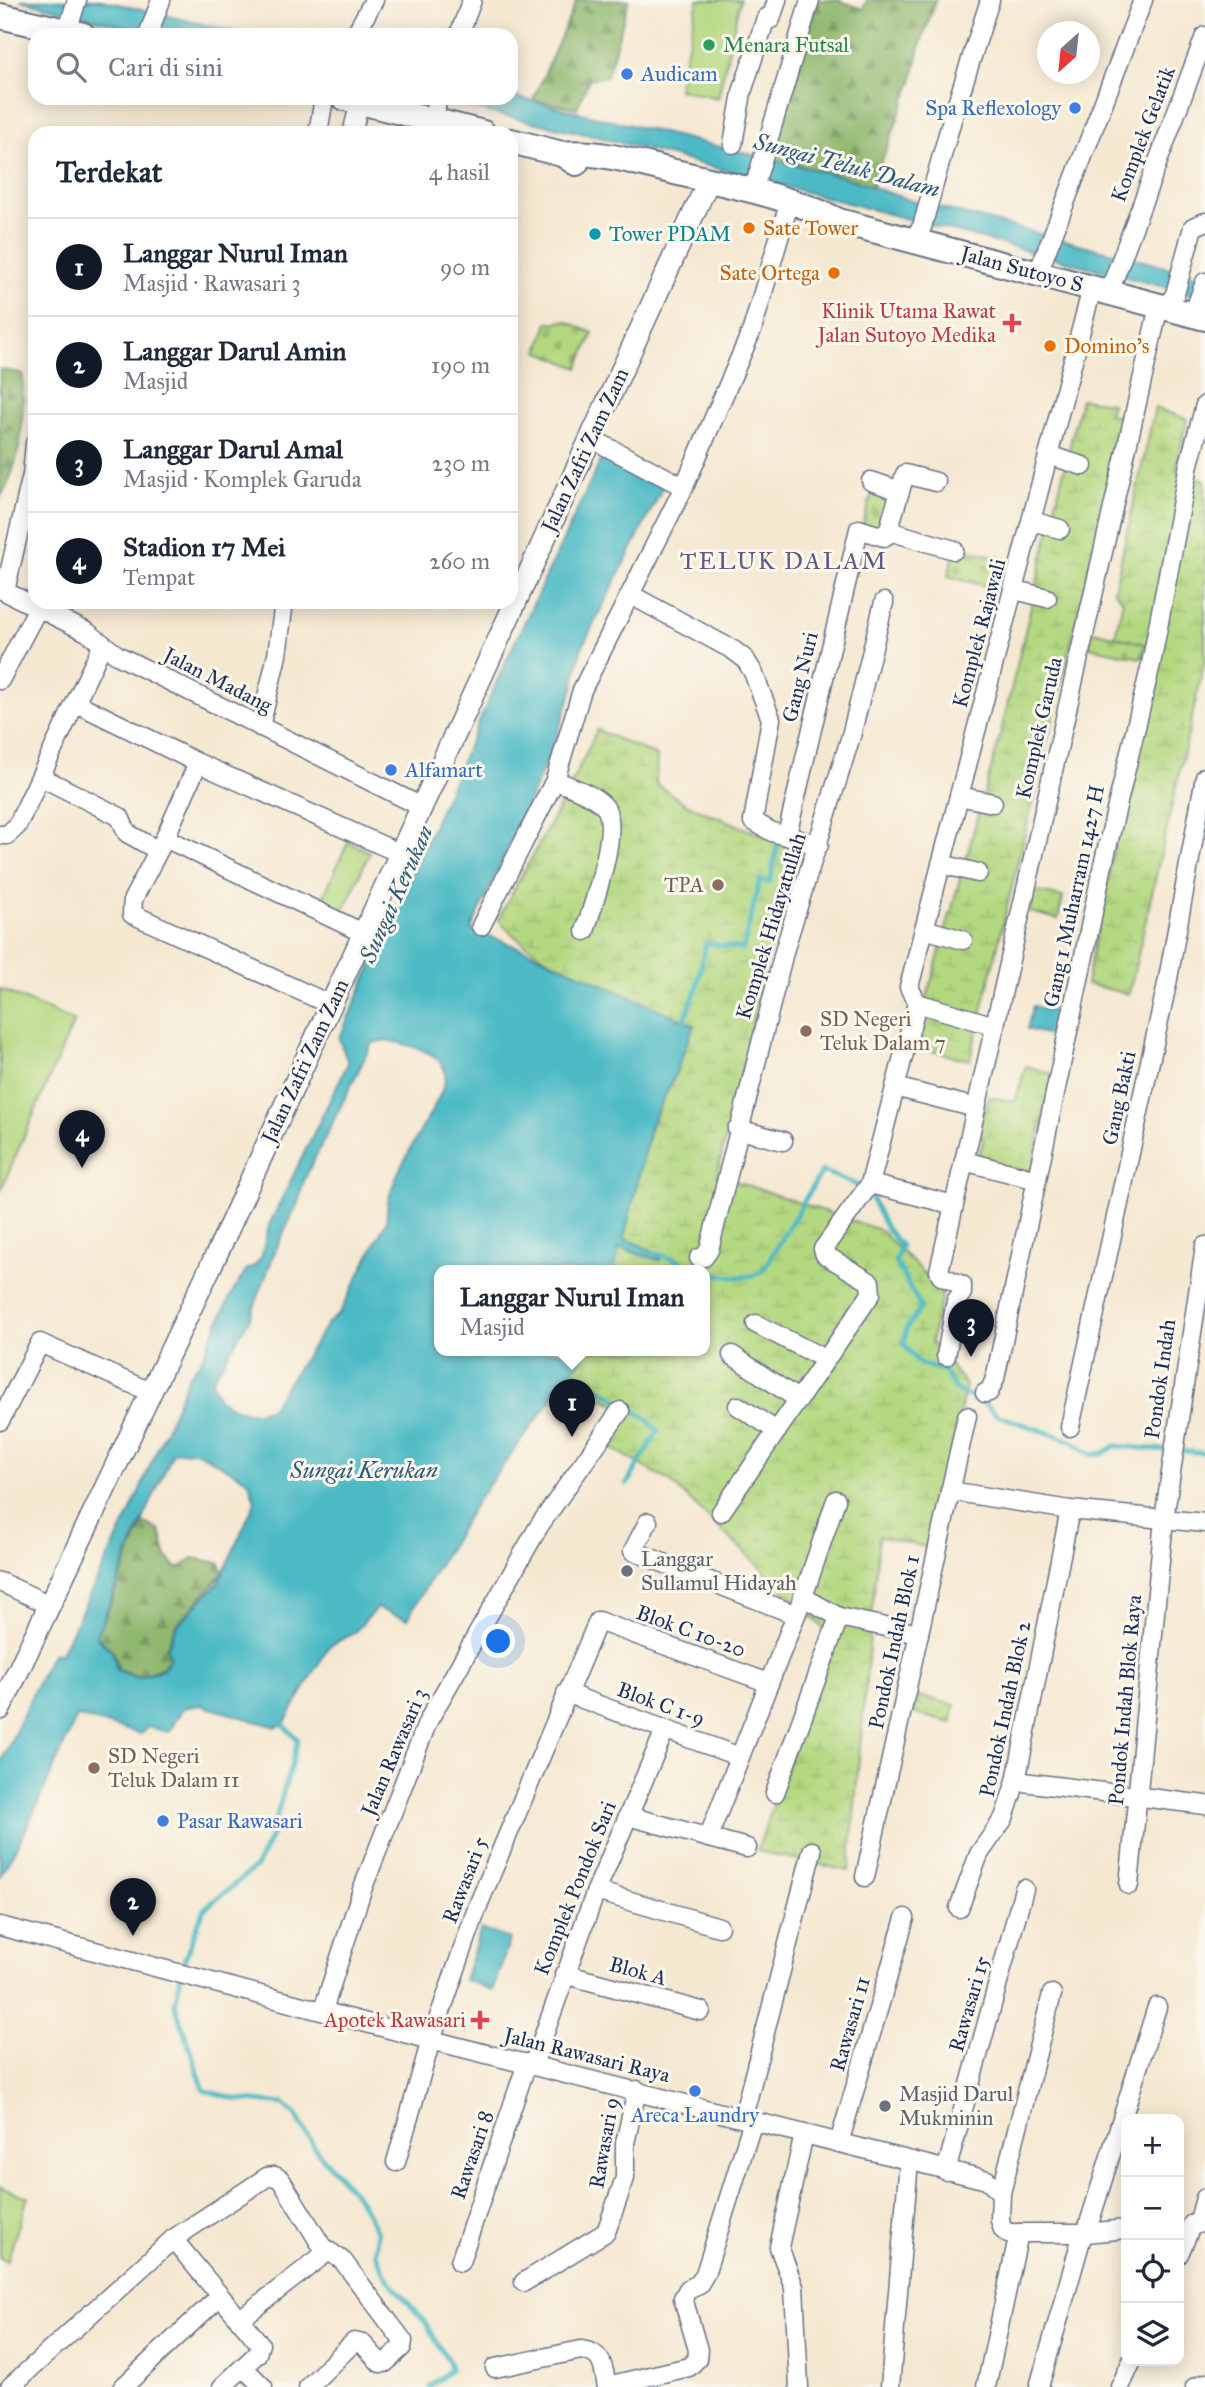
<!DOCTYPE html>
<html lang="id">
<meta charset="utf-8">
<style>
:root{--surface:#fff;--page:#f2f2f3;--text:#1f2937;--muted:#747a83;--line:#e0e1e3;--accent:#111827}
body{margin:0;font-family:"IM FELL Great Primer",serif;background:var(--page);color:var(--text)}
.controls{position:absolute;right:21px;bottom:21px;display:grid;overflow:hidden;border-radius:14px;box-shadow:0 4px 18px #0003}
.controls button{width:63px;height:63px;display:grid;place-items:center;padding:0;border:0;border-bottom:2px solid var(--line);background:var(--surface);color:var(--text);font:35px sans-serif}
.compass{position:absolute;left:1037px;top:21px;width:63px;height:63px;border-radius:50%;background:var(--surface);box-shadow:0 4px 18px #0003;rotate:207deg}
.you{position:absolute;left:499px;top:1642px;width:24px;height:24px;margin:-18px;border:5px solid #fff;border-radius:50%;background:#1a73e8;box-shadow:0 0 0 10px #1a73e833}
.badge{display:grid;place-items:center;width:46px;height:46px;border-radius:50%;background:var(--accent);color:#fff;font-size:23px;font-weight:700}
.pin{position:absolute;translate:-50% -58px;filter:drop-shadow(0 2px 4px #0008)}
.pin::after{content:'';position:absolute;top:37px;width:24px;height:21px;background:inherit;clip-path:polygon(0 0,100% 0,50% 100%)}
.popup{position:absolute;left:434px;top:1265px;width:276px;height:91px;box-sizing:border-box;display:grid;place-content:center;border-radius:14px;background:var(--surface);filter:drop-shadow(0 2px 5px #0005);font-size:23px;white-space:nowrap;color:var(--muted)}
.popup b{font-size:26px;color:var(--text)}
.popup::after{content:'';position:absolute;left:50%;top:100%;margin-left:-14px;border:14px solid transparent;border-top-color:var(--surface)}
.list{margin:0;padding:0;list-style:none}
h2{display:flex;justify-content:space-between;align-items:center;height:91px;margin:0;padding:0 28px;font-size:30px}
h2 small{font-size:23px;font-weight:400;color:var(--muted)}
.list li{display:grid;grid-template-columns:46px 1fr auto;gap:21px;align-items:center;box-sizing:border-box;height:98px;padding:0 28px;border-top:2px solid var(--line)}
.list b{display:block;font-size:26px;white-space:nowrap}
.list p{margin:0;font-size:23px;white-space:nowrap;color:var(--muted)}
.list em{font-size:23px;font-style:normal;color:var(--muted)}
.icon{flex:none;width:38px;height:38px;fill:none;stroke:currentColor;stroke-width:2;stroke-linecap:round;stroke-linejoin:round}
.map{position:relative;flex:none;width:1205px;height:2387px;overflow:hidden}
.search{position:absolute;background:var(--surface);box-shadow:0 4px 18px #0003;left:28px;top:28px;width:490px;height:77px;display:flex;align-items:center;gap:18px;box-sizing:border-box;padding:0 24px;border-radius:21px;color:var(--muted);font-size:26px}
.panel{position:absolute;background:var(--surface);box-shadow:0 4px 18px #0003;left:28px;top:126px;width:490px;height:483px;border-radius:21px}
.map>svg:first-child{display:block}
</style>
<div class="map">
<svg width="1205" height="2387" viewBox="0 0 1205 2387">
<defs>
<pattern id="grass-dots" width="8" height="8" patternUnits="userSpaceOnUse" patternTransform="scale(1.75)"><rect width="8" height="8" fill="#b4d880"/><path d="M2 2h.1M6 6h.1" fill="none" stroke="#9aba71" stroke-width="1.8" stroke-linecap="round"/></pattern>
<pattern id="forest-firs" width="22" height="20" patternUnits="userSpaceOnUse" patternTransform="scale(1.75)"><rect width="22" height="20" fill="#8fb86e"/><path d="M5 1l3.5 6h-7zM16 11l3.5 6h-7z" fill="#74965e"/></pattern>
<pattern id="wetland-marsh" width="20" height="14" patternUnits="userSpaceOnUse" patternTransform="scale(1.75)"><rect width="20" height="14" fill="#b4d880"/><path d="M1 5h8M5 5V1M11 12h8M15 12V8" fill="none" stroke="#9aba71"/></pattern>
<pattern id="cemetery-stones" width="16" height="16" patternUnits="userSpaceOnUse" patternTransform="scale(1.75)"><rect width="16" height="16" fill="#b4d880"/><path d="M2 7V4a2 2 0 0 1 4 0v3zM10 15v-3a2 2 0 0 1 4 0v3z" fill="#9aba71"/></pattern>
</defs>
<rect width="100%" height="100%" fill="#fbf7ec"/>
<filter id="ink" filterUnits="userSpaceOnUse"><feTurbulence type="fractalNoise" baseFrequency=".0143" numOctaves="2"/><feDisplacementMap in="SourceGraphic" scale="14" xChannelSelector="R" yChannelSelector="G"/><feConvolveMatrix kernelMatrix="1 2 1 2 8 2 1 2 1" color-interpolation-filters="sRGB"/></filter>
<filter id="wash" filterUnits="userSpaceOnUse"><feTurbulence type="fractalNoise" baseFrequency=".00686" numOctaves="4" result="noise"/><feDisplacementMap in="SourceGraphic" scale="28" xChannelSelector="R" yChannelSelector="G"/><feGaussianBlur stdDeviation="1.57" result="paint"/><feColorMatrix in="noise" values="0 0 0 0 0 0 0 0 0 0 0 0 0 0 0 0 0 1.4 0 .05"/><feComposite in="paint" operator="in"/></filter>
<g filter="url(#wash)">
<rect width="100%" height="100%" fill="#f5e8d1"/>
<!-- grass -->
<g fill="url(#grass-dots)" stroke="#68846f" stroke-width="2">
<path d="M1034,891L1063,897L1058,919L1029,912Z"/>
<path d="M918,1696L955,1705L951,1723L913,1713Z"/>
</g>
<!-- forest -->
<g fill="url(#forest-firs)" stroke="#557466" stroke-width="2">
<path d="M577,0H629L607,76L589,79L577,108L533,100Z"/>
<path d="M818,0H838L863,9L867,0H936L921,43L912,82L871,189L766,162Z"/>
<path d="M0,369L23,374C23,418 24,459 0,498Z"/>
<path d="M143,1522L160,1531L167,1557L178,1569L193,1558L220,1563L223,1573L175,1627L166,1648L170,1657L163,1667L138,1677L119,1669L113,1651L97,1637Z"/>
</g>
<!-- wetland -->
<g fill="url(#wetland-marsh)" stroke="#68846f" stroke-width="2">
<path d="M1081,399L1112,403L1109,414L1125,420L970,1060L913,1047L998,744Z"/>
<path d="M1155,408L1187,419L1176,471L1205,480V660L1129,994L1086,984L1152,660L1112,649L1123,601L1114,591Z"/>
<path d="M597,730L657,756L656,784L688,805L793,848L717,1175L880,1230L943,1292L931,1342L966,1385L931,1542L925,1547L879,1536L849,1871L757,1851L833,1637L671,1482L603,1443L624,1408L563,1381L587,1351H705V1271H614L619,1248L659,1260L662,1255L624,1239L651,1124L674,1077L693,1025C639,1000 533,965 498,919L566,795Z"/>
<path d="M1026,1066L1053,1074L1032,1172L976,1163L983,1141L978,1130L989,1097L1015,1101Z"/>
</g>
<!-- cemetery -->
<g fill="url(#cemetery-stones)" stroke="#68846f" stroke-width="2">
<path d="M566,321L593,333L578,368L538,351L548,323Z"/>
<path d="M873,490L896,497L886,534L862,527Z"/>
<path d="M956,546L1011,561L1003,591L948,576Z"/>
<path d="M1093,631L1145,644L1141,658L1089,647Z"/>
</g>
<!-- park -->
<g fill="#b4d880" stroke="#68846f" stroke-width="2">
<path d="M698,0H740L718,98L678,89Z"/>
<path d="M348,842L370,852L343,912L321,902Z"/>
<path d="M0,989L74,1021L0,1192Z"/>
<path d="M0,2187L28,2197L7,2261L0,2258Z"/>
</g>
<!-- water -->
<g fill="#4cbac5" stroke="#347492" stroke-width="2" fill-rule="evenodd">
<path d="M20,0H101L247,35H157Z"/>
<path d="M511,96L844,177L906,199L1205,277V298L599,137L427,98Z"/>
<path d="M608,459L663,487L581,649L573,689L551,752L471,929L533,953L694,1025L674,1077L651,1124L624,1238L662,1255L660,1260L619,1248L614,1271H439V1351H587L476,1502L407,1619L376,1608L354,1633L329,1646L284,1724L276,1727L200,1705L183,1708L169,1732L148,1727L141,1734L77,1716L24,1833L0,1876V1765L47,1662L53,1653L60,1655L130,1513L189,1375L200,1362L231,1295L247,1269L254,1266L261,1258L269,1225L348,1063L339,1039L501,672L600,462ZM386,1040C404,1044 440,1050 445,1072C451,1098 382,1173 387,1220L340,1313L328,1323L271,1408C250,1417 235,1411 218,1397L212,1380L250,1318L276,1249L298,1203L304,1180L372,1043ZM196,1451L249,1481L255,1502L219,1582L176,1627L167,1649L171,1657L163,1669L137,1678L117,1670L112,1651L96,1638L131,1547L173,1452Z"/>
<path d="M1033,1006L1066,1015L1060,1038L1027,1029Z"/>
<path d="M481,1929L510,1939L493,1990L464,1980Z"/>
</g>
<g fill="none" stroke-linecap="round" stroke-linejoin="round">
<!-- stream -->
<g stroke="#4cbac5" stroke-width="5">
<path d="M682,1025L696,991L706,943L743,949L760,880L770,882L779,838"/>
<path d="M655,1253C689,1262 728,1288 762,1272L822,1171L857,1185L870,1195L886,1228L901,1246L895,1261L921,1307L906,1329L904,1345L920,1364L943,1370L956,1390L984,1403L997,1415L1072,1441L1092,1455L1104,1453L1115,1446L1205,1453"/>
<path d="M567,1367L646,1418L658,1431L627,1484"/>
<path d="M280,1721L298,1740L271,1836L256,1867L204,1909L184,1961L175,2005L204,2090L236,2099L284,2104L296,2115L316,2150L360,2200L377,2232L376,2253L387,2278L425,2322L450,2364V2370L430,2387"/>
</g>
</g>
</g>
<g filter="url(#ink)">
<g fill="none" stroke-linecap="round" stroke-linejoin="round">
<defs>
<g id="minor">
<path d="M67,31L77,0"/>
<path d="M148,35L161,0"/>
<path d="M355,35L374,0"/>
<path d="M459,35L472,0"/>
<path d="M435,119L437,98"/>
<path d="M318,133L324,98"/>
<path d="M352,133L360,102"/>
<path d="M733,144L742,92L764,24L766,18L771,19L777,0"/>
<path d="M753,191L810,0"/>
<path d="M912,240L922,227L953,116L990,0"/>
<path d="M1038,273L1143,0"/>
<path d="M1109,292L1205,36"/>
<path d="M1166,308L1175,294L1193,227L1205,222"/>
<path d="M1193,315L1205,282"/>
<path d="M590,438L684,487"/>
<path d="M1048,455L1083,466"/>
<path d="M871,481L900,491"/>
<path d="M1032,521L1060,529"/>
<path d="M889,531L954,550"/>
<path d="M0,589L87,632L117,655L420,806"/>
<path d="M1015,590L1047,598"/>
<path d="M5,591L32,475L35,443"/>
<path d="M631,595L733,650L745,659L753,672L771,719L753,821L772,832L819,845"/>
<path d="M0,680L39,606"/>
<path d="M76,703L198,763L399,853"/>
<path d="M260,727L277,655L284,602"/>
<path d="M198,763L165,838L133,899L132,914L331,1005"/>
<path d="M41,777L120,817L127,833L157,850"/>
<path d="M555,780C570,787 591,793 603,805C623,823 592,907 585,931"/>
<path d="M959,796L993,803"/>
<path d="M0,835H7L17,826L102,646"/>
<path d="M787,835L859,529L884,537L887,535L905,474L936,482"/>
<path d="M165,838L363,933"/>
<path d="M941,864L978,873"/>
<path d="M481,926L555,780L582,690L684,487L752,330L786,214"/>
<path d="M924,929L963,940"/>
<path d="M917,1003L995,1026"/>
<path d="M895,1087L976,1108"/>
<path d="M737,1129L783,1141"/>
<path d="M964,1161L1037,1180"/>
<path d="M870,1184L954,1205"/>
<path d="M699,1258L704,1257L709,1250L785,948L851,736L884,602"/>
<path d="M756,1324L825,1359"/>
<path d="M732,1355L799,1400"/>
<path d="M946,1356L956,1301L962,1293V1285L941,1276L939,1271L1159,306"/>
<path d="M985,1393L989,1392L995,1379L1103,865L1151,664L1189,464L1205,405"/>
<path d="M738,1406L777,1431"/>
<path d="M0,1421L40,1343L150,1392"/>
<path d="M1070,1427L1167,984L1205,777"/>
<path d="M950,1491L1070,1510L1205,1523"/>
<path d="M721,1512L871,1294L870,1282L825,1255L823,1249L870,1184L917,1003L909,987L1092,288"/>
<path d="M648,1522L633,1551L796,1615"/>
<path d="M0,1582L50,1605"/>
<path d="M803,1597L839,1617"/>
<path d="M566,1693L740,1757"/>
<path d="M1016,1781L1205,1805"/>
<path d="M775,1793L839,1617L919,1634"/>
<path d="M628,1816L747,1848"/>
<path d="M708,1838L803,1597L836,1500"/>
<path d="M865,1877L967,1416"/>
<path d="M1129,1885L1164,1519L1205,1246"/>
<path d="M596,1891L719,1927"/>
<path d="M959,1908L979,1854L1004,1818L1016,1781L1070,1510"/>
<path d="M0,1926L431,2040L987,2180L1001,2193"/>
<path d="M564,1974L701,2011"/>
<path d="M1052,1994L1001,2193L1000,2220L1003,2230L1008,2233H1086L1126,2229"/>
<path d="M323,2010L362,1890L428,1721L539,1526L620,1411"/>
<path d="M533,2065L596,1891L665,1730"/>
<path d="M743,2117L812,1851"/>
<path d="M839,2143L905,1918"/>
<path d="M396,2162L431,2040L479,1903L598,1621L769,1683"/>
<path d="M946,2171L1024,1889"/>
<path d="M1198,2224L1205,2198"/>
<path d="M1086,2233L1157,2007"/>
<path d="M173,2239L260,2344L257,2354L222,2387"/>
<path d="M1179,2254L1192,2224"/>
<path d="M460,2262L527,2063"/>
<path d="M524,2282L606,2232L625,2178V2143L637,2090"/>
<path d="M243,2367L263,2387"/>
<path d="M495,2368L581,2350C604,2353 603,2367 607,2387"/>
<path d="M607,2386L689,2367L697,2359L698,2350L683,2298L688,2289L699,2284L705,2274L753,2121"/>
<path d="M10,2387L173,2239L267,2177L275,2176L281,2180L326,2253L239,2320"/>
<path d="M123,2387L219,2297"/>
<path d="M308,2387L354,2342L363,2344L380,2363H385L402,2347L403,2341L343,2261L326,2249"/>
<path d="M799,2387L794,2287L779,2247L804,2134"/>
<path d="M890,2387L909,2161"/>
<path d="M986,2387L1019,2233"/>
<path d="M1039,2387L1083,2233"/>
<path d="M1120,2387L1132,2361"/>
<path d="M1195,2387L1205,2383"/>
</g>
<path id="major" d="M0,1709L219,1249L709,180"/>
<g id="highway">
<path d="M0,16L83,35"/>
<path d="M345,98L483,133"/>
<path d="M511,141L562,154L576,163"/>
<path d="M562,154C601,150 640,164 679,173C733,186 789,196 839,221L1205,318"/>
</g>
</defs>
<!-- minor casing -->
<use href="#minor" stroke="#677086" stroke-width="21"/>
<!-- major casing -->
<use href="#major" stroke="#677086" stroke-width="24"/>
<!-- highway casing -->
<use href="#highway" stroke="#677086" stroke-width="28"/>
<!-- minor -->
<use href="#minor" stroke="#fff" stroke-width="18"/>
<!-- major -->
<use href="#major" stroke="#fff" stroke-width="21"/>
<!-- highway -->
<use href="#highway" stroke="#fff" stroke-width="24"/>
</g>
</g>
<!-- markers -->
<circle fill="#2e9e5b" stroke="#fbf7ec" stroke-width="2.5" cx="709" cy="45" r="7"/>
<g fill="#3f7fe0" stroke="#fbf7ec" stroke-width="2.5">
<circle cx="627" cy="74" r="7"/>
<circle cx="1075" cy="108" r="7"/>
<circle cx="391" cy="770" r="7"/>
<circle cx="163" cy="1821" r="7"/>
<circle cx="695" cy="2091" r="7"/>
</g>
<g fill="#e8710a" stroke="#fbf7ec" stroke-width="2.5">
<circle cx="749" cy="228" r="7"/>
<circle cx="834" cy="273" r="7"/>
<circle cx="1050" cy="346" r="7"/>
</g>
<circle fill="#0f9aa8" stroke="#fbf7ec" stroke-width="2.5" cx="595" cy="234" r="7"/>
<g fill="#e0444e" stroke="#fbf7ec" stroke-width="2.5">
<path d="M1008.5 312.5h7v7h7v7h-7v7h-7v-7h-7v-7h7z"/>
<path d="M476.5 2009.5h7v7h7v7h-7v7h-7v-7h-7v-7h7z"/>
</g>
<g fill="#8d6e63" stroke="#fbf7ec" stroke-width="2.5">
<circle cx="718" cy="885" r="7"/>
<circle cx="806" cy="1031" r="7"/>
<circle cx="94" cy="1768" r="7"/>
</g>
<g fill="#6b7280" stroke="#fbf7ec" stroke-width="2.5">
<circle cx="627" cy="1571" r="7"/>
<circle cx="885" cy="2106" r="7"/>
</g>
<g text-anchor="middle" dominant-baseline="central" stroke-width="6" stroke-linejoin="round" paint-order="stroke">
<!-- leisure labels -->
<g font-size="21" fill="#27864d" stroke="#fbf7ec" text-anchor="start">
<text x="723" y="45">Menara Futsal</text>
</g>
<!-- shop labels -->
<g font-size="21" fill="#366cbe" stroke="#fbf7ec" text-anchor="start">
<text x="641" y="74">Audicam</text>
<text x="1061" y="108" text-anchor="end">Spa Reflexology</text>
<text x="405" y="770">Alfamart</text>
<text x="177" y="1821">Pasar Rawasari</text>
<text x="695" y="2115" text-anchor="middle">Areca Laundry</text>
</g>
<!-- street labels -->
<g font-size="21" fill="#1b2f5e" stroke="#fbf7ec">
<text transform="translate(1143 134) rotate(-69)">Komplek Gelatik</text>
<text transform="translate(1022 269) rotate(15)">Jalan Sutoyo S</text>
<text transform="translate(585 450) rotate(-65)">Jalan Zafri Zam Zam</text>
<text transform="translate(979 633) rotate(-75)">Komplek Rajawali</text>
<text transform="translate(800 677) rotate(-76)">Gang Nuri</text>
<text transform="translate(218 680) rotate(27)">Jalan Madang</text>
<text transform="translate(1039 728) rotate(-77)">Komplek Garuda</text>
<text transform="translate(1074 896) rotate(-78)">Gang 1 Muharram 1427 H</text>
<text transform="translate(771 926) rotate(-73)">Komplek Hidayatullah</text>
<text transform="translate(305 1061) rotate(-65)">Jalan Zafri Zam Zam</text>
<text transform="translate(1119 1098) rotate(-78)">Gang Bakti</text>
<text transform="translate(1160 1379) rotate(-82)">Pondok Indah</text>
<text transform="translate(691 1631) rotate(20)">Blok C 10-20</text>
<text transform="translate(894 1642) rotate(-78)">Pondok Indah Blok 1</text>
<text transform="translate(1125 1700) rotate(-85)">Pondok Indah Blok Raya</text>
<text transform="translate(661 1704) rotate(20)">Blok C 1-9</text>
<text transform="translate(1005 1709) rotate(-78)">Pondok Indah Blok 2</text>
<text transform="translate(394 1752) rotate(-67)">Jalan Rawasari 3</text>
<text transform="translate(465 1880) rotate(-69)">Rawasari 5</text>
<text transform="translate(575 1888) rotate(-68)">Komplek Pondok Sari</text>
<text transform="translate(638 1971) rotate(15)">Blok A</text>
<text transform="translate(969 2004) rotate(-74)">Rawasari 15</text>
<text transform="translate(850 2024) rotate(-74)">Rawasari 11</text>
<text transform="translate(587 2055) rotate(14)">Jalan Rawasari Raya</text>
<text transform="translate(604 2143) rotate(-80)">Rawasari 9</text>
<text transform="translate(472 2155) rotate(-71)">Rawasari 8</text>
</g>
<!-- food labels -->
<g font-size="21" fill="#c56008" stroke="#fbf7ec" text-anchor="start">
<text x="763" y="228">Sate Tower</text>
<text x="820" y="273" text-anchor="end">Sate Ortega</text>
<text x="1064" y="346">Domino's</text>
</g>
<!-- culture labels -->
<g font-size="21" fill="#0d838f" stroke="#fbf7ec" text-anchor="start">
<text x="609" y="234">Tower PDAM</text>
</g>
<!-- health labels -->
<g font-size="21" fill="#be3a42" stroke="#fbf7ec" text-anchor="end">
<text x="996" y="311">Klinik Utama Rawat<tspan x="996" dy="24">Jalan Sutoyo Medika</tspan></text>
<text x="466" y="2020">Apotek Rawasari</text>
</g>
<!-- education labels -->
<g font-size="21" fill="#785e54" stroke="#fbf7ec" text-anchor="start">
<text x="704" y="885" text-anchor="end">TPA</text>
<text x="820" y="1019">SD Negeri<tspan x="820" dy="24">Teluk Dalam 7</tspan></text>
<text x="108" y="1756">SD Negeri<tspan x="108" dy="24">Teluk Dalam 11</tspan></text>
</g>
<!-- worship labels -->
<g font-size="21" fill="#5b616d" stroke="#fbf7ec" text-anchor="start">
<text x="641" y="1559">Langgar<tspan x="641" dy="24">Sullamul Hidayah</tspan></text>
<text x="899" y="2094">Masjid Darul<tspan x="899" dy="24">Mukminin</tspan></text>
</g>
<!-- water labels -->
<g font-size="23" font-style="italic" fill="#2a597d" stroke="#fbf7ec">
<text transform="translate(847 165) rotate(15)">Sungai Teluk Dalam</text>
<text transform="translate(396 894) rotate(-66)">Sungai Kerukan</text>
<text x="364" y="1470">Sungai Kerukan</text>
</g>
<!-- quarter labels -->
<g font-size="24" letter-spacing="2" fill="#635a86" stroke="#fbf7ec">
<text x="784" y="561">TELUK DALAM</text>
</g>
</g>
</svg>
<div class="controls">
<button>+</button>
<button>−</button>
<button><svg class="icon" aria-label="locate" viewBox="0 0 24 24"><circle cx="12" cy="12" r="6"/><path d="M12 2v4M12 18v4M2 12h4M18 12h4"/></svg></button>
<button><svg class="icon" aria-label="layers" viewBox="0 0 24 24"><path d="M12 4l9 5-9 5-9-5zM3 14l9 5 9-5"/></svg></button>
</div>
<svg class="compass" viewBox="-18 -18 36 36"><path d="M0-13l5 13h-10z" fill="#e53935"/><path d="M0 13l5-13h-10z" fill="#747a83"/></svg>
<div class="you"></div>
<div class="pin badge" style="left:572px;top:1437px">1</div>
<div class="popup"><b>Langgar Nurul Iman</b>Masjid</div>
<div class="pin badge" style="left:133px;top:1936px">2</div>
<div class="pin badge" style="left:971px;top:1357px">3</div>
<div class="pin badge" style="left:82px;top:1168px">4</div>
<div class="search"><svg class="icon" aria-label="search" viewBox="0 0 24 24"><circle cx="10" cy="10" r="6"/><path d="M15 15l6 6"/></svg>Cari di sini</div>
<section class="panel">
<h2>Terdekat<small>4 hasil</small></h2>
<ul class="list">
<li><span class="badge">1</span><div><b>Langgar Nurul Iman</b><p>Masjid · Rawasari 3</p></div><em>90 m</em></li>
<li><span class="badge">2</span><div><b>Langgar Darul Amin</b><p>Masjid</p></div><em>190 m</em></li>
<li><span class="badge">3</span><div><b>Langgar Darul Amal</b><p>Masjid · Komplek Garuda</p></div><em>230 m</em></li>
<li><span class="badge">4</span><div><b>Stadion 17 Mei</b><p>Tempat</p></div><em>260 m</em></li>
</ul>
</section>
</div>
